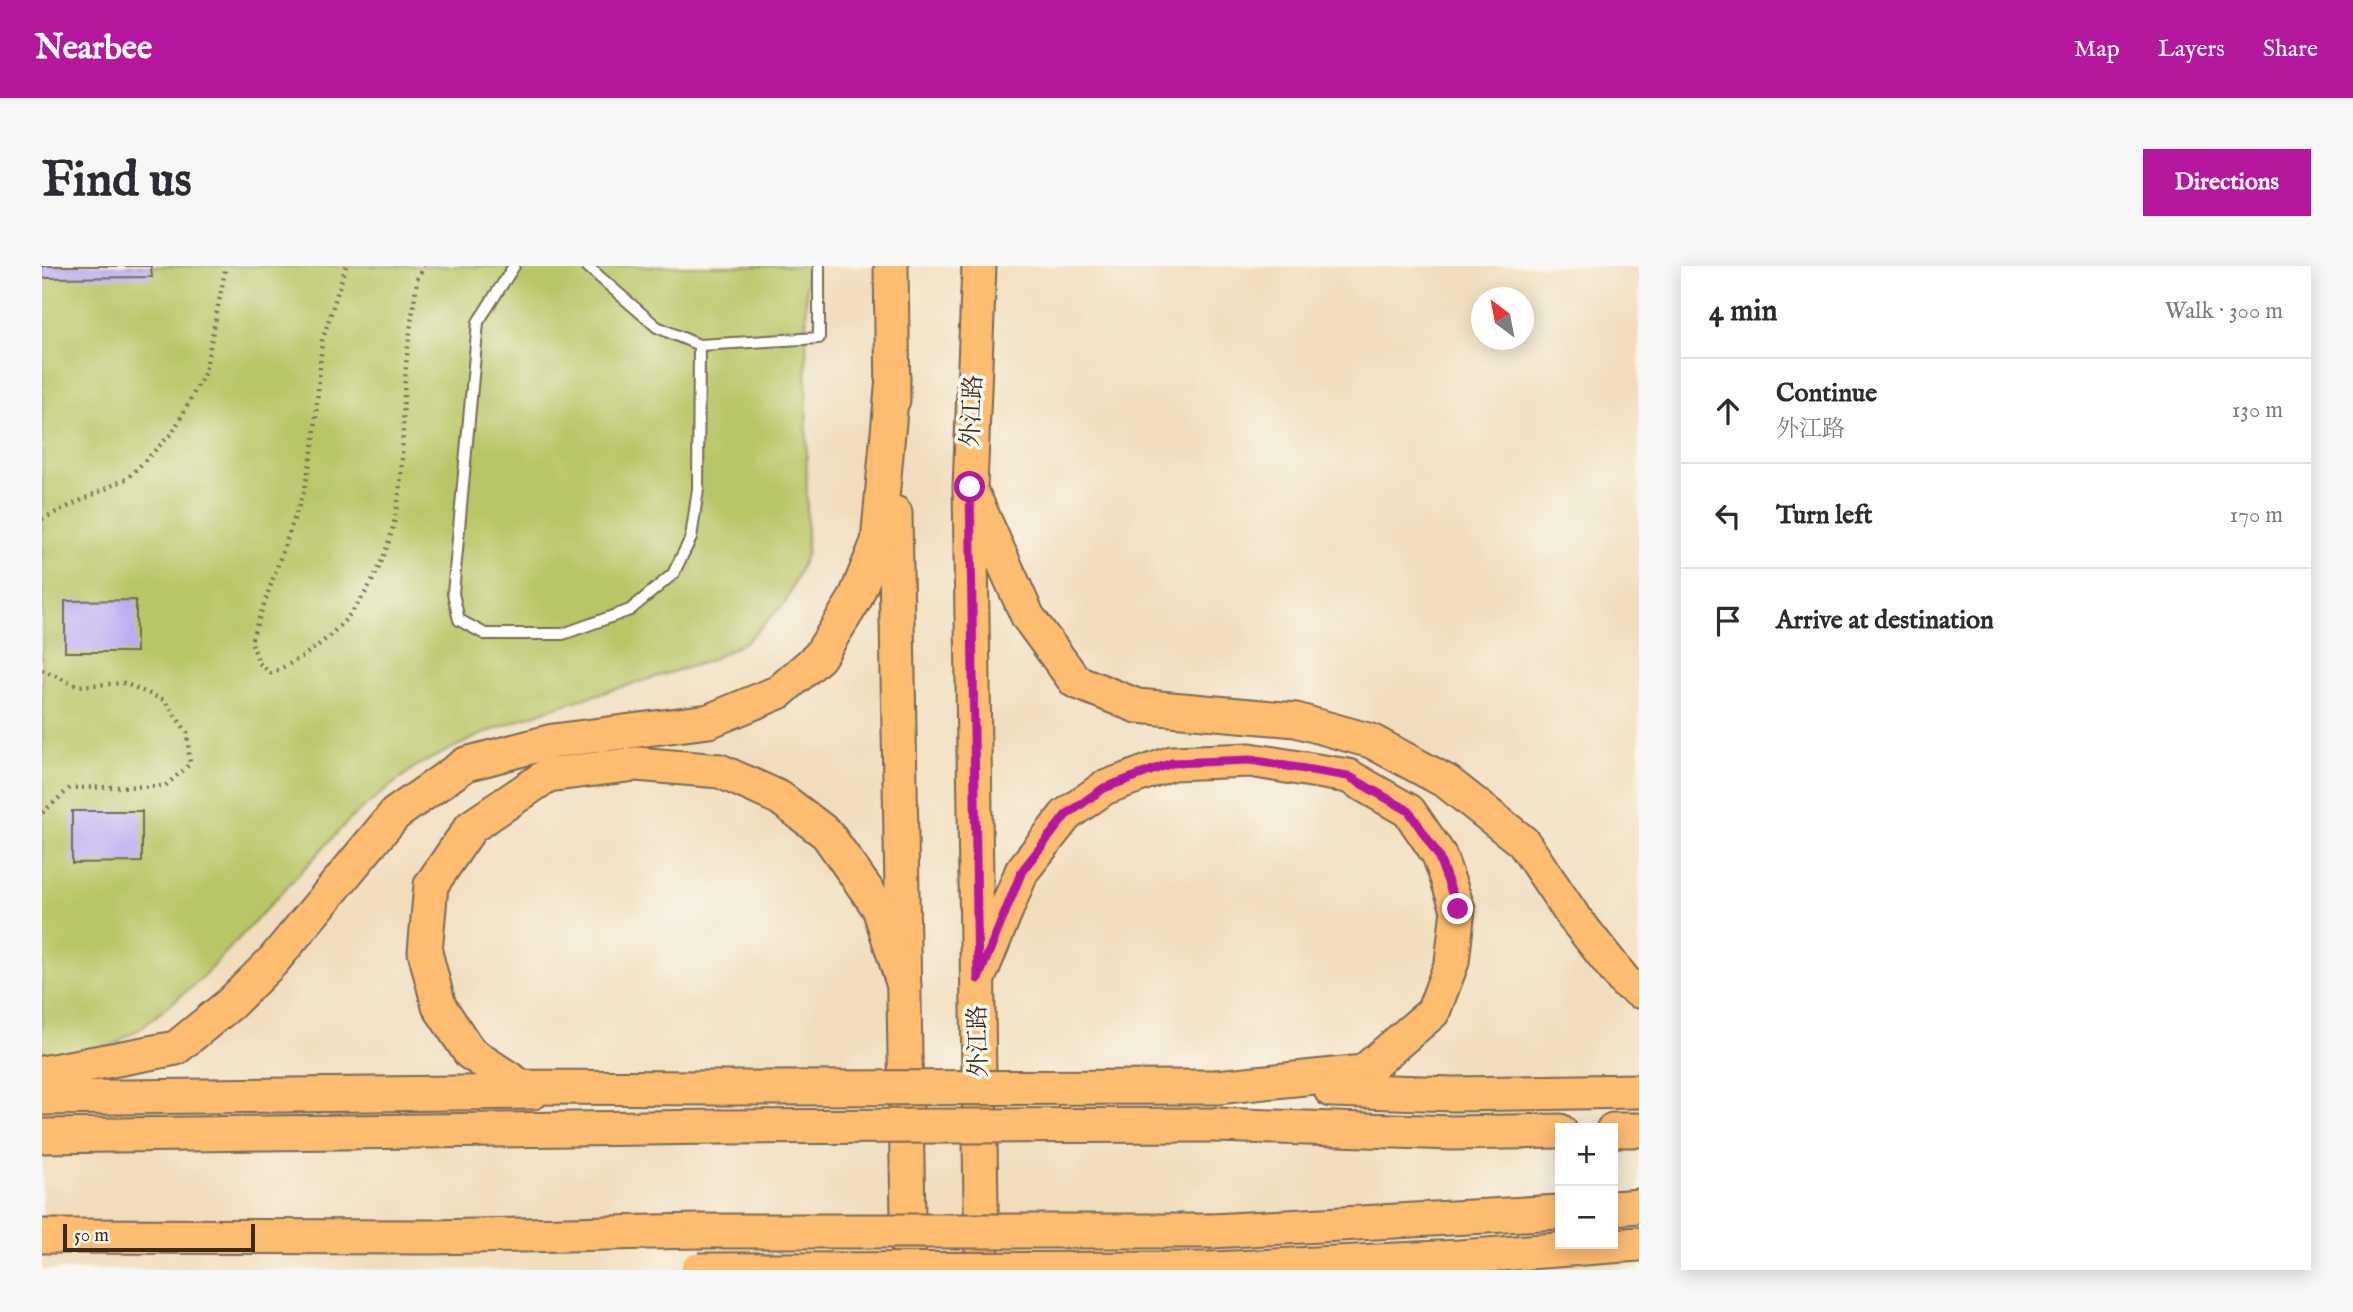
<!DOCTYPE html>
<meta charset="utf-8">
<style>
:root{--surface:#fff;--page:#f7f7f7;--text:#2b2b33;--muted:#7c7c81;--line:#e1e1e2;--accent:#b5179e}
body{margin:0;font-family:"IM FELL English","Noto Serif SC",serif;background:var(--page);color:var(--text)}
.controls{position:absolute;right:21px;bottom:21px;display:grid;overflow:hidden;border-radius:0px;box-shadow:0 4px 18px #0003}
.controls button{width:63px;height:63px;display:grid;place-items:center;padding:0;border:0;border-bottom:2px solid var(--line);background:var(--surface);color:var(--text);font:35px sans-serif}
.compass{position:absolute;left:1429px;top:21px;width:63px;height:63px;border-radius:50%;background:var(--surface);box-shadow:0 4px 18px #0003;rotate:328deg}
.scale{position:absolute;left:21px;bottom:18px;width:192px;box-sizing:border-box;padding-left:7px;border:4px solid #3b2a1e;border-top:0;font-size:19px;line-height:24px;white-space:nowrap;color:#3b2a1e;-webkit-text-stroke:5px #fbf7ec;paint-order:stroke}
.stop{position:absolute;width:21px;height:21px;margin:-16px;border:5px solid #b5179e;border-radius:50%;background:#fff}
.stop.end{background:#b5179e;border-color:#fff;box-shadow:0 2px 7px #0008}
.list{margin:0;padding:0;list-style:none}
h2{display:flex;justify-content:space-between;align-items:center;height:91px;margin:0;padding:0 28px;font-size:30px}
h2 small{font-size:23px;font-weight:400;color:var(--muted)}
.list li{display:grid;grid-template-columns:46px 1fr auto;gap:21px;align-items:center;box-sizing:border-box;height:105px;padding:0 28px;border-top:2px solid var(--line)}
.list b{display:block;font-size:26px;white-space:nowrap}
.list p{margin:0;font-size:23px;white-space:nowrap;color:var(--muted)}
.list em{font-size:23px;font-style:normal;color:var(--muted)}
.icon{flex:none;width:38px;height:38px;fill:none;stroke:currentColor;stroke-width:2;stroke-linecap:round;stroke-linejoin:round}
.map{position:relative;flex:none;width:1597px;height:1004px;overflow:hidden;border-radius:0px}
header{display:flex;align-items:center;gap:42px;box-sizing:border-box;height:98px;padding:0 35px;background:var(--accent);color:#fff}
header strong{font-size:33px}
nav{display:flex;gap:38px;margin-inline-start:auto;font-size:24px}
.intro{display:flex;align-items:center;justify-content:space-between;box-sizing:border-box;height:168px;padding:0 42px}
h1{margin:0;font-size:49px}
.button{padding:18px 32px;border-radius:0px;background:var(--accent);color:#fff;font-size:24px;font-weight:700}
main{display:flex;gap:42px;padding:0 42px}
aside{flex:1;background:var(--surface);border-radius:0px;box-shadow:0 4px 18px #0003}
.map>svg:first-child{display:block}
</style>
<header>
<strong>Nearbee</strong>
<nav><a>Map</a><a>Layers</a><a>Share</a></nav>
</header>
<div class="intro"><h1>Find us</h1><a class="button">Directions</a></div>
<main>
<div class="map">
<svg width="1597" height="1004" viewBox="0 0 1597 1004">
<rect width="100%" height="100%" fill="#fbf7ec"/>
<filter id="ink" filterUnits="userSpaceOnUse"><feTurbulence type="fractalNoise" baseFrequency=".0143" numOctaves="2"/><feDisplacementMap in="SourceGraphic" scale="14" xChannelSelector="R" yChannelSelector="G"/><feConvolveMatrix kernelMatrix="1 2 1 2 8 2 1 2 1" color-interpolation-filters="sRGB"/></filter>
<filter id="wash" filterUnits="userSpaceOnUse"><feTurbulence type="fractalNoise" baseFrequency=".00686" numOctaves="4" result="noise"/><feDisplacementMap in="SourceGraphic" scale="28" xChannelSelector="R" yChannelSelector="G"/><feGaussianBlur stdDeviation="1.57" result="paint"/><feColorMatrix in="noise" values="0 0 0 0 0 0 0 0 0 0 0 0 0 0 0 0 0 1.4 0 .05"/><feComposite in="paint" operator="in"/></filter>
<g filter="url(#wash)">
<rect width="100%" height="100%" fill="#f0ddbd"/>
<!-- green -->
<path fill="#b9c668" stroke="#7a7843" stroke-width="2" d="M0,0H764L765,287L744,336L705,375L667,395L510,442L438,469L374,500L310,551L157,715L98,763L43,794L0,808Z"/>
<g id="blocks">
<!-- building -->
<g fill="#bbacf5">
<path d="M0,0H109L110,11L0,12Z"/>
<path d="M94,334V386H23V335Z"/>
<path d="M30,545H100V596L30,597Z"/>
</g>
</g>
</g>
<g filter="url(#ink)">
<use href="#blocks" fill-opacity="0" stroke="#7a6956" stroke-width="2"/>
<g fill="none" stroke-linecap="round" stroke-linejoin="round">
<defs>
<g id="lane">
<path d="M472,0L436,56L411,327L417,354L443,368H521L588,344L631,308L649,272L656,223L657,79"/>
<path d="M545,0L615,61L657,79L777,72V0"/>
</g>
<g id="primary">
<path d="M849,0L851,134"/>
<path d="M937,0L928,221L940,1004"/>
<path d="M933,233L986,351L1033,415L1095,440L1254,454L1329,475L1405,516L1481,576L1531,650L1583,716L1597,725"/>
<path d="M853,247L867,1004"/>
<path d="M936,713L980,605L1024,549L1062,522L1130,497L1208,494L1306,510L1367,545L1397,589L1416,643L1410,696L1391,746L1321,806L1175,821"/>
<path d="M0,807L134,782L188,738L231,695L353,548L424,498L511,475L667,455L737,426L777,391L813,333L836,276L851,112"/>
<path d="M676,822L480,821L428,787L397,740L383,686L389,619L429,561L506,509L594,498L678,505L738,532L785,568L837,642L862,720"/>
<path d="M1289,824L1412,828L1597,825"/>
<path d="M0,832L491,826"/>
<path d="M1174,859L1412,867L1518,865"/>
<path d="M1571,864H1597"/>
<path d="M0,870L676,861"/>
<path d="M1571,942L1597,940"/>
<path d="M1170,965L1518,946"/>
<path d="M0,970L391,971L656,965"/>
<path d="M1171,1003L1417,991L1597,978"/>
</g>
</defs>
<!-- lane casing -->
<use href="#lane" stroke="#7a6956" stroke-width="14"/>
<!-- primary casing -->
<use href="#primary" stroke="#7a6956" stroke-width="37"/>
<!-- path -->
<g stroke="#7a6956" stroke-width="4.5" stroke-dasharray="2 5" stroke-linecap="butt">
<path d="M304,0L280,75L272,175L263,222L209,375L217,397L229,407C301,376 344,314 356,236C362,196 360,154 363,113C365,80 371,46 375,13L382,0"/>
<path d="M0,253L86,212L131,166L163,106L184,0"/>
<path d="M0,404L35,420L82,417L122,434L145,466L148,498L123,520L28,522L0,547"/>
</g>
<!-- lane -->
<use href="#lane" stroke="#fff" stroke-width="10"/>
<!-- primary -->
<use href="#primary" stroke="#fdbc70" stroke-width="33"/>
<defs>
<g id="primary-bridge">
<path d="M676,822L1175,821"/>
<path d="M676,861L1174,859"/>
<path d="M656,965H1170"/>
<path d="M656,1004L1171,1003"/>
</g>
</defs>
<!-- primary-bridge casing -->
<use href="#primary-bridge" stroke="#7a6956" stroke-width="37" stroke-linecap="butt"/>
<!-- primary-bridge -->
<use href="#primary-bridge" stroke="#fdbc70" stroke-width="33"/>
</g>
</g>
<g fill="none" stroke-linecap="round" stroke-linejoin="round" filter="url(#ink)">
<!-- route -->
<path stroke="#b5179e" stroke-width="9" d="M928,221L936,713L980,605L1024,549L1062,522L1130,497L1208,494L1306,510L1367,545L1396,589L1416,643"/>
</g>
<g text-anchor="middle" dominant-baseline="central" stroke-width="7" stroke-linejoin="round" paint-order="stroke">
<!-- street labels -->
<g font-size="24" fill="#3b2a1e" stroke="#fbf7ec">
<text transform="translate(931 145) rotate(-87)">外江路</text>
<text transform="translate(937 775) rotate(-91)">外江路</text>
</g>
</g>
</svg>
<div class="controls">
<button>+</button>
<button>−</button>
</div>
<svg class="compass" viewBox="-18 -18 36 36"><path d="M0-13l5 13h-10z" fill="#e53935"/><path d="M0 13l5-13h-10z" fill="#7c7c81"/></svg>
<div class="scale">50 m</div>
<div class="stop" style="left:928px;top:221px"></div>
<div class="stop end" style="left:1416px;top:643px"></div>
</div>
<aside>
<h2>4 min<small>Walk · 300 m</small></h2>
<ul class="list">
<li><svg class="icon" aria-label="ahead" viewBox="0 0 24 24"><path d="M12 20V5M6 11l6-6 6 6"/></svg><div><b>Continue</b><p>外江路</p></div><em>130 m</em></li>
<li><svg class="icon" aria-label="left" viewBox="0 0 24 24"><path d="M17 20v-9H6M10 6l-5 5 5 5"/></svg><div><b>Turn left</b></div><em>170 m</em></li>
<li><svg class="icon" aria-label="arrive" viewBox="0 0 24 24"><path d="M6 21V4h12l-3 4 3 4H6"/></svg><div><b>Arrive at destination</b></div></li>
</ul>
</aside>
</main>
